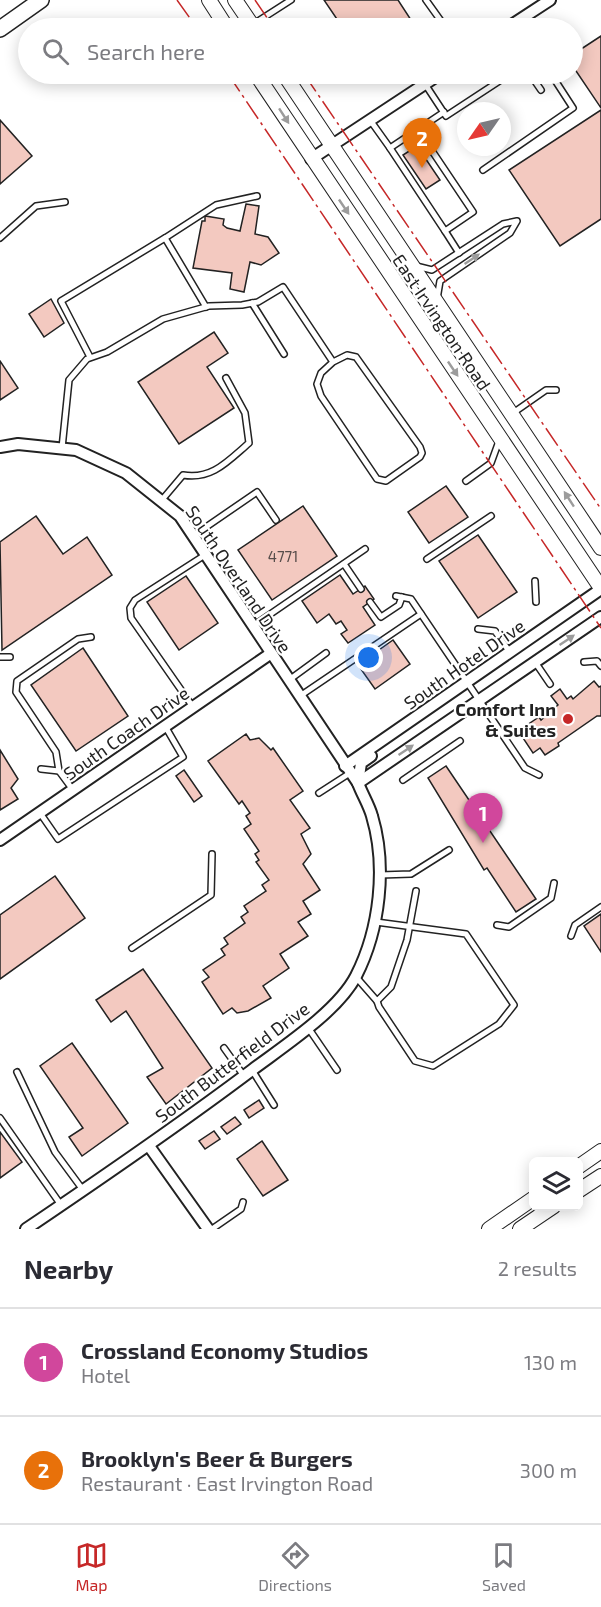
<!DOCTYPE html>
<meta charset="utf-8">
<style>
:root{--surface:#fff;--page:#f2f2f3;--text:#2b2b33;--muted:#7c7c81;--line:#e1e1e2;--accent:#c62828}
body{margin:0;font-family:"Exo 2",sans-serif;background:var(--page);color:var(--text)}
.controls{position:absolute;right:18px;bottom:18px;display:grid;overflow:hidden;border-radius:9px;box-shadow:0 3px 15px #0003}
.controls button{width:54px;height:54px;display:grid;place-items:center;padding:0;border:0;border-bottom:2px solid var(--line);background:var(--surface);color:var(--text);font:30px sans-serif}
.compass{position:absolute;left:457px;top:102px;width:54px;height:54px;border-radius:50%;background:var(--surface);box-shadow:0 3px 15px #0003;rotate:236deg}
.you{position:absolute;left:369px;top:658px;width:21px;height:21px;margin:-15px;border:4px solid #fff;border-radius:50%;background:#1a73e8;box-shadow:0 0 0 9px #1a73e833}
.badge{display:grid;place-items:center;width:39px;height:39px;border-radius:50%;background:var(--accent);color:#fff;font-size:20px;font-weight:700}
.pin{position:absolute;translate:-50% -50px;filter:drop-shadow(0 2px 3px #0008)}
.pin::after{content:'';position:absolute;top:32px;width:21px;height:18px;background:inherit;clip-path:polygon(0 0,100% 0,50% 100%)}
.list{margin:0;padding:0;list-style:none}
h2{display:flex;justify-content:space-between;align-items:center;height:78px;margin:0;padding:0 24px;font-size:26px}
h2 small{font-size:20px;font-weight:400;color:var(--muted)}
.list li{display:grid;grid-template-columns:39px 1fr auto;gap:18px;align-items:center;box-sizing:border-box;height:108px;padding:0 24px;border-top:2px solid var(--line)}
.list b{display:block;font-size:22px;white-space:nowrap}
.list p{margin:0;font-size:20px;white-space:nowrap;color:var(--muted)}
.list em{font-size:20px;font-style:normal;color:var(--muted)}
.icon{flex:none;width:33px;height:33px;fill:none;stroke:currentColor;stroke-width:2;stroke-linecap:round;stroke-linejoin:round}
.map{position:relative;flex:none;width:601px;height:1229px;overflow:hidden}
.search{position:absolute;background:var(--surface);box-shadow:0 3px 15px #0003;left:18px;right:18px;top:18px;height:66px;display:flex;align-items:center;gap:15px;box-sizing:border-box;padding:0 21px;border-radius:33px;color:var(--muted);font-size:22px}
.sheet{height:294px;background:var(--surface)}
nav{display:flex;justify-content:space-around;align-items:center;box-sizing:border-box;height:84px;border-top:2px solid var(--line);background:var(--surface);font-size:16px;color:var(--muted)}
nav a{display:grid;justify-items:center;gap:3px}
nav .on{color:var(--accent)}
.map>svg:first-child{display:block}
</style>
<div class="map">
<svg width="601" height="1229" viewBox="0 0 601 1229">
<rect width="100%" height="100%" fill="#fff"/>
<!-- building -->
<g fill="#f3c9c0" stroke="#222" stroke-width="1.5">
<path d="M324,0H398L413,23L406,28H343Z"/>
<path d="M601,36V108L572,65V55Z"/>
<path d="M601,110V219L560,246L509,170Z"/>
<path d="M0,120L32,156L0,184Z"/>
<path d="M417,146L440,180L426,189L403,155Z"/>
<path d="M246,204L259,206L255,234L268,237L279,253L261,265L250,262L244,292L230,289L232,273L193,268L202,221H205V216L224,219L223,225L227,228L240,231Z"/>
<path d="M51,299L64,323L44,337L29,314Z"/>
<path d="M214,332L228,353L207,367L234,408L179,444L138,382Z"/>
<path d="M0,361L18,388L0,400Z"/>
<path d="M446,486L468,517L429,543L408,512Z"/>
<path d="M303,506L337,556L272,600L238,550Z"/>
<path d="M36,516L63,554L87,537L112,575L2,650L0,542Z"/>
<path d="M478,535L517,592L478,618L439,561Z"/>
<path d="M340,575L353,594L365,586L374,599L363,607L375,625L348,643L341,634L347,630L341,621L336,624L329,614L317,623L302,601Z"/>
<path d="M186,576L218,623L179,650L147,602Z"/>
<path d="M393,640L410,664L375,689L358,665Z"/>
<path d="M83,648L128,716L76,751L31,685Z"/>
<path d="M594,681L599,687L601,686V716H597L558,743L559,746L545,755L540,748L533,753L523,738L528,734L524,727L539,717L541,720L558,705L551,696L560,689L567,699L571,696L573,699Z"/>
<path d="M246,734L250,740L259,738L271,750L273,748L303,791L290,800L310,828L301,834L311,854L303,864L320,890L303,901L311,914L298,922L308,936L280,954L289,968L263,986L271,998L248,1011L237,1013L232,1008L223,1014L202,982L209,977L203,970L225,955L221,949L228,944L224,938L245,923L241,917L248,912L244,906L266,891L262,885L269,880L256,862L259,860L255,854L259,851L244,829L251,824L246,816L250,813L242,801L239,804L208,761Z"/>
<path d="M0,750L18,779L11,788L18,799L0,810Z"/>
<path d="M446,766L536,899L516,912L487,868L484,870L428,778Z"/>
<path d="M184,770L202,796L194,802L176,776Z"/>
<path d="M55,876L85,918L0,979V915Z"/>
<path d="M601,914V952L584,926Z"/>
<path d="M143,969L212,1068L166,1104L147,1077L163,1068L126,1011L111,1022L96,1000Z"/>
<path d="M72,1043L128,1123L82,1156L69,1137L83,1128L40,1066Z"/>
<path d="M259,1100L264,1108L249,1118L244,1110Z"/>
<path d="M235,1117L241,1124L227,1134L221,1127Z"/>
<path d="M214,1131L220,1139L205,1149L199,1141Z"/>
<path d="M0,1132L22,1162L0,1178Z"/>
<path d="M262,1141L288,1180L263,1196L237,1159Z"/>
</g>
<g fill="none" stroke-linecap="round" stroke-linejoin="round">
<defs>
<g id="lane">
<path d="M426,0L446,28"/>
<path d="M252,25L291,0"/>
<path d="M530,74L541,90"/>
<path d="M425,84L446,116L510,74"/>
<path d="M370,120L390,148L444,112"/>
<path d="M390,148L445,231L473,212L418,130"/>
<path d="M483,170L573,108L551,74"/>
<path d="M445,231L459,253"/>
<path d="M0,238L36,206L65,202"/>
<path d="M416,266L432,270L503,224L517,221L510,233L440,281L437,299"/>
<path d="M252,303L284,354"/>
<path d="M206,307L165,238L216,205L257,196"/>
<path d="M90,357L61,301L165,238"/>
<path d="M513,413L546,390H556"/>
<path d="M62,448L69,380L87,359L107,352L163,319L209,306L242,305L258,302L283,287L333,362L321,373L317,384L321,396L377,479L386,481L420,457L422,453L420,447L356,357L347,355L333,362"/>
<path d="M466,481L491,463L499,441"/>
<path d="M161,501L183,475C212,480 228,461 249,443L245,413L226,378"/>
<path d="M193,536L257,492L276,520"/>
<path d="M427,559L491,516"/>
<path d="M344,564L361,589"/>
<path d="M535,581L536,602"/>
<path d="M396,596L411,599L525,768L539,775"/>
<path d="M370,602L381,617L399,605L402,597"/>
<path d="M253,626L365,549"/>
<path d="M478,629L495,631L509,651"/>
<path d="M0,657H10"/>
<path d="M535,662L550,684"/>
<path d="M584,662L597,661L601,666"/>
<path d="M289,680L326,653"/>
<path d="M300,696L421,614"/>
<path d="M193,707L131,618L130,608L135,600L205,555"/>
<path d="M41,769L59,771"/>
<path d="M403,780L460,741"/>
<path d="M73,790L59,771L56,752L16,692L17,681L78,639L91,637"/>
<path d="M319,793L350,773"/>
<path d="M40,813L58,839L183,757L165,726"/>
<path d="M380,875L411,874L449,850"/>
<path d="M376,922L466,934L514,1005L499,1024L433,1066L415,1061L379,1007L377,1001"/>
<path d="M497,925L509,927L551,898L554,883"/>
<path d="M571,936L575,925L601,907"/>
<path d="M132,948L211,895L212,854"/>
<path d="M356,977L377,1001L391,987L407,940L416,891"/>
<path d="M309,1029L337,1070"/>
<path d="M224,1048L244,1076"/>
<path d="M252,1070L274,1105"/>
<path d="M17,1072L55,1152L83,1190"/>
<path d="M0,1118L61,1205"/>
<path d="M212,1229L241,1209L243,1202"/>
</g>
<g id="street">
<path d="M507,28L550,0"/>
<path d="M311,159L440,74"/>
<path d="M0,447L18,444L76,450L126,473L180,516L358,783C362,794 369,805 372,816C387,866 380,929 356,976C338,1011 284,1046 252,1070C179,1125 103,1177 26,1229"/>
<path d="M345,766L601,589"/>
<path d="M358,783L601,617"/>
<path d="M358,783L361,763L371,756"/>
<path d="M0,840L270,654"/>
<path d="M149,1146L208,1229"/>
</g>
<g id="secondary">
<path d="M209,0L227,28"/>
<path d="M235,0L254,28"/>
<path d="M256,74L601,588"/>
<path d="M284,74L601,548"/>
<path d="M578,1167L601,1151"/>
<path d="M578,1191L601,1176"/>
<path d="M489,1229L534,1198"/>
<path d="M520,1229L554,1206"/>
</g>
<path id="primary" d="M0,29L41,0"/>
</defs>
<!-- lane casing -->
<use href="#lane" stroke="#222" stroke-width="8"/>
<!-- street casing -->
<use href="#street" stroke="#222" stroke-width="14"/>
<!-- secondary casing -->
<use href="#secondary" stroke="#222" stroke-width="16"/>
<!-- primary casing -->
<use href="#primary" stroke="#222" stroke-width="18"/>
<!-- lane -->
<use href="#lane" stroke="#fff" stroke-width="5"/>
<!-- street -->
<use href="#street" stroke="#fff" stroke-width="10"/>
<!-- secondary -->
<use href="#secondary" stroke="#fff" stroke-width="14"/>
<!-- primary -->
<use href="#primary" stroke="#fff" stroke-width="15"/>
<!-- power -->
<g stroke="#c62828" stroke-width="1.5" stroke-dasharray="21 4.5 3 4.5" stroke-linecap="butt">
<path d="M177,0L197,28"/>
<path d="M255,0L274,28"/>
<path d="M228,74L601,628"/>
<path d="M304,74L601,509"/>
</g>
</g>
<!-- one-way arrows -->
<defs><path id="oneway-solid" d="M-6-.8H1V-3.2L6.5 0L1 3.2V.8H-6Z" transform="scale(1.5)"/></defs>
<g fill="#9c9c9c">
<use href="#oneway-solid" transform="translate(284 116) rotate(57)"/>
<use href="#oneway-solid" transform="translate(344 207) rotate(56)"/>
<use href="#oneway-solid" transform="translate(472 259) rotate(-34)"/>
<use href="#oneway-solid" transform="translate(453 369) rotate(56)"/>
<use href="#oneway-solid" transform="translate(569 499) rotate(-123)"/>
<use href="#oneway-solid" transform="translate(567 640) rotate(-34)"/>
<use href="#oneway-solid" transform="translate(406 750) rotate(-34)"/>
</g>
<!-- markers -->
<circle fill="#c62828" stroke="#fff" stroke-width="2" cx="568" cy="719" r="6"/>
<g text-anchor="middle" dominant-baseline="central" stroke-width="4.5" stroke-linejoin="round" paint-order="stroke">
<!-- number labels -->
<g font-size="15" fill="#564c4a">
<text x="283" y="556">4771</text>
</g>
<!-- street labels -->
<g font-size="18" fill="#222" stroke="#fff">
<text transform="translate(442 322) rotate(56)">East Irvington Road</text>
<text transform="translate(239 579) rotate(56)">South Overland Drive</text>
<text transform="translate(464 664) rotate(-35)">South Hotel Drive</text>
<text transform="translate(126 733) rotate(-35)">South Coach Drive</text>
<text transform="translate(232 1062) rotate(-37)">South Butterfield Drive</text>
</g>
<!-- poi labels -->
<g font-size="18" font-weight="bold" fill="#222" stroke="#fff" text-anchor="end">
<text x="556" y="709">Comfort Inn<tspan x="556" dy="21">&amp; Suites</tspan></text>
</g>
</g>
</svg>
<div class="controls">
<button><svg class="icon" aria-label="layers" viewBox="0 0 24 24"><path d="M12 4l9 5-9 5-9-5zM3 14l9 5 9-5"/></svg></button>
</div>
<svg class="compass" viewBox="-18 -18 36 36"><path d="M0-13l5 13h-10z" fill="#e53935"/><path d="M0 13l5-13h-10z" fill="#7c7c81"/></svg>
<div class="you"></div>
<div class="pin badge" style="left:483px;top:843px;background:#d1479c">1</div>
<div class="pin badge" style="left:422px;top:168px;background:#e8710a">2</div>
<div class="search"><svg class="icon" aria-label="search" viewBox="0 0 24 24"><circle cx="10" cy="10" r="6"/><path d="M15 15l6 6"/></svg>Search here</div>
</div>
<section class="sheet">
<h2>Nearby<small>2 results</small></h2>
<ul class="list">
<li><span class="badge" style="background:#d1479c">1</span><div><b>Crossland Economy Studios</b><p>Hotel</p></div><em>130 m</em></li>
<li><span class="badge" style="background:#e8710a">2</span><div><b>Brooklyn's Beer &amp; Burgers</b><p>Restaurant · East Irvington Road</p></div><em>300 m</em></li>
</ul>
</section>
<nav>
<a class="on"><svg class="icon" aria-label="map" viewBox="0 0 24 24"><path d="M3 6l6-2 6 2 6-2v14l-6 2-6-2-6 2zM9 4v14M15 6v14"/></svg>Map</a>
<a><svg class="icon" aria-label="directions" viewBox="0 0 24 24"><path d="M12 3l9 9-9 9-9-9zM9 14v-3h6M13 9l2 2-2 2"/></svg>Directions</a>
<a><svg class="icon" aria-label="saved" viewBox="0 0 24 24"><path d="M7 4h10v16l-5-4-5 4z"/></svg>Saved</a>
</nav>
